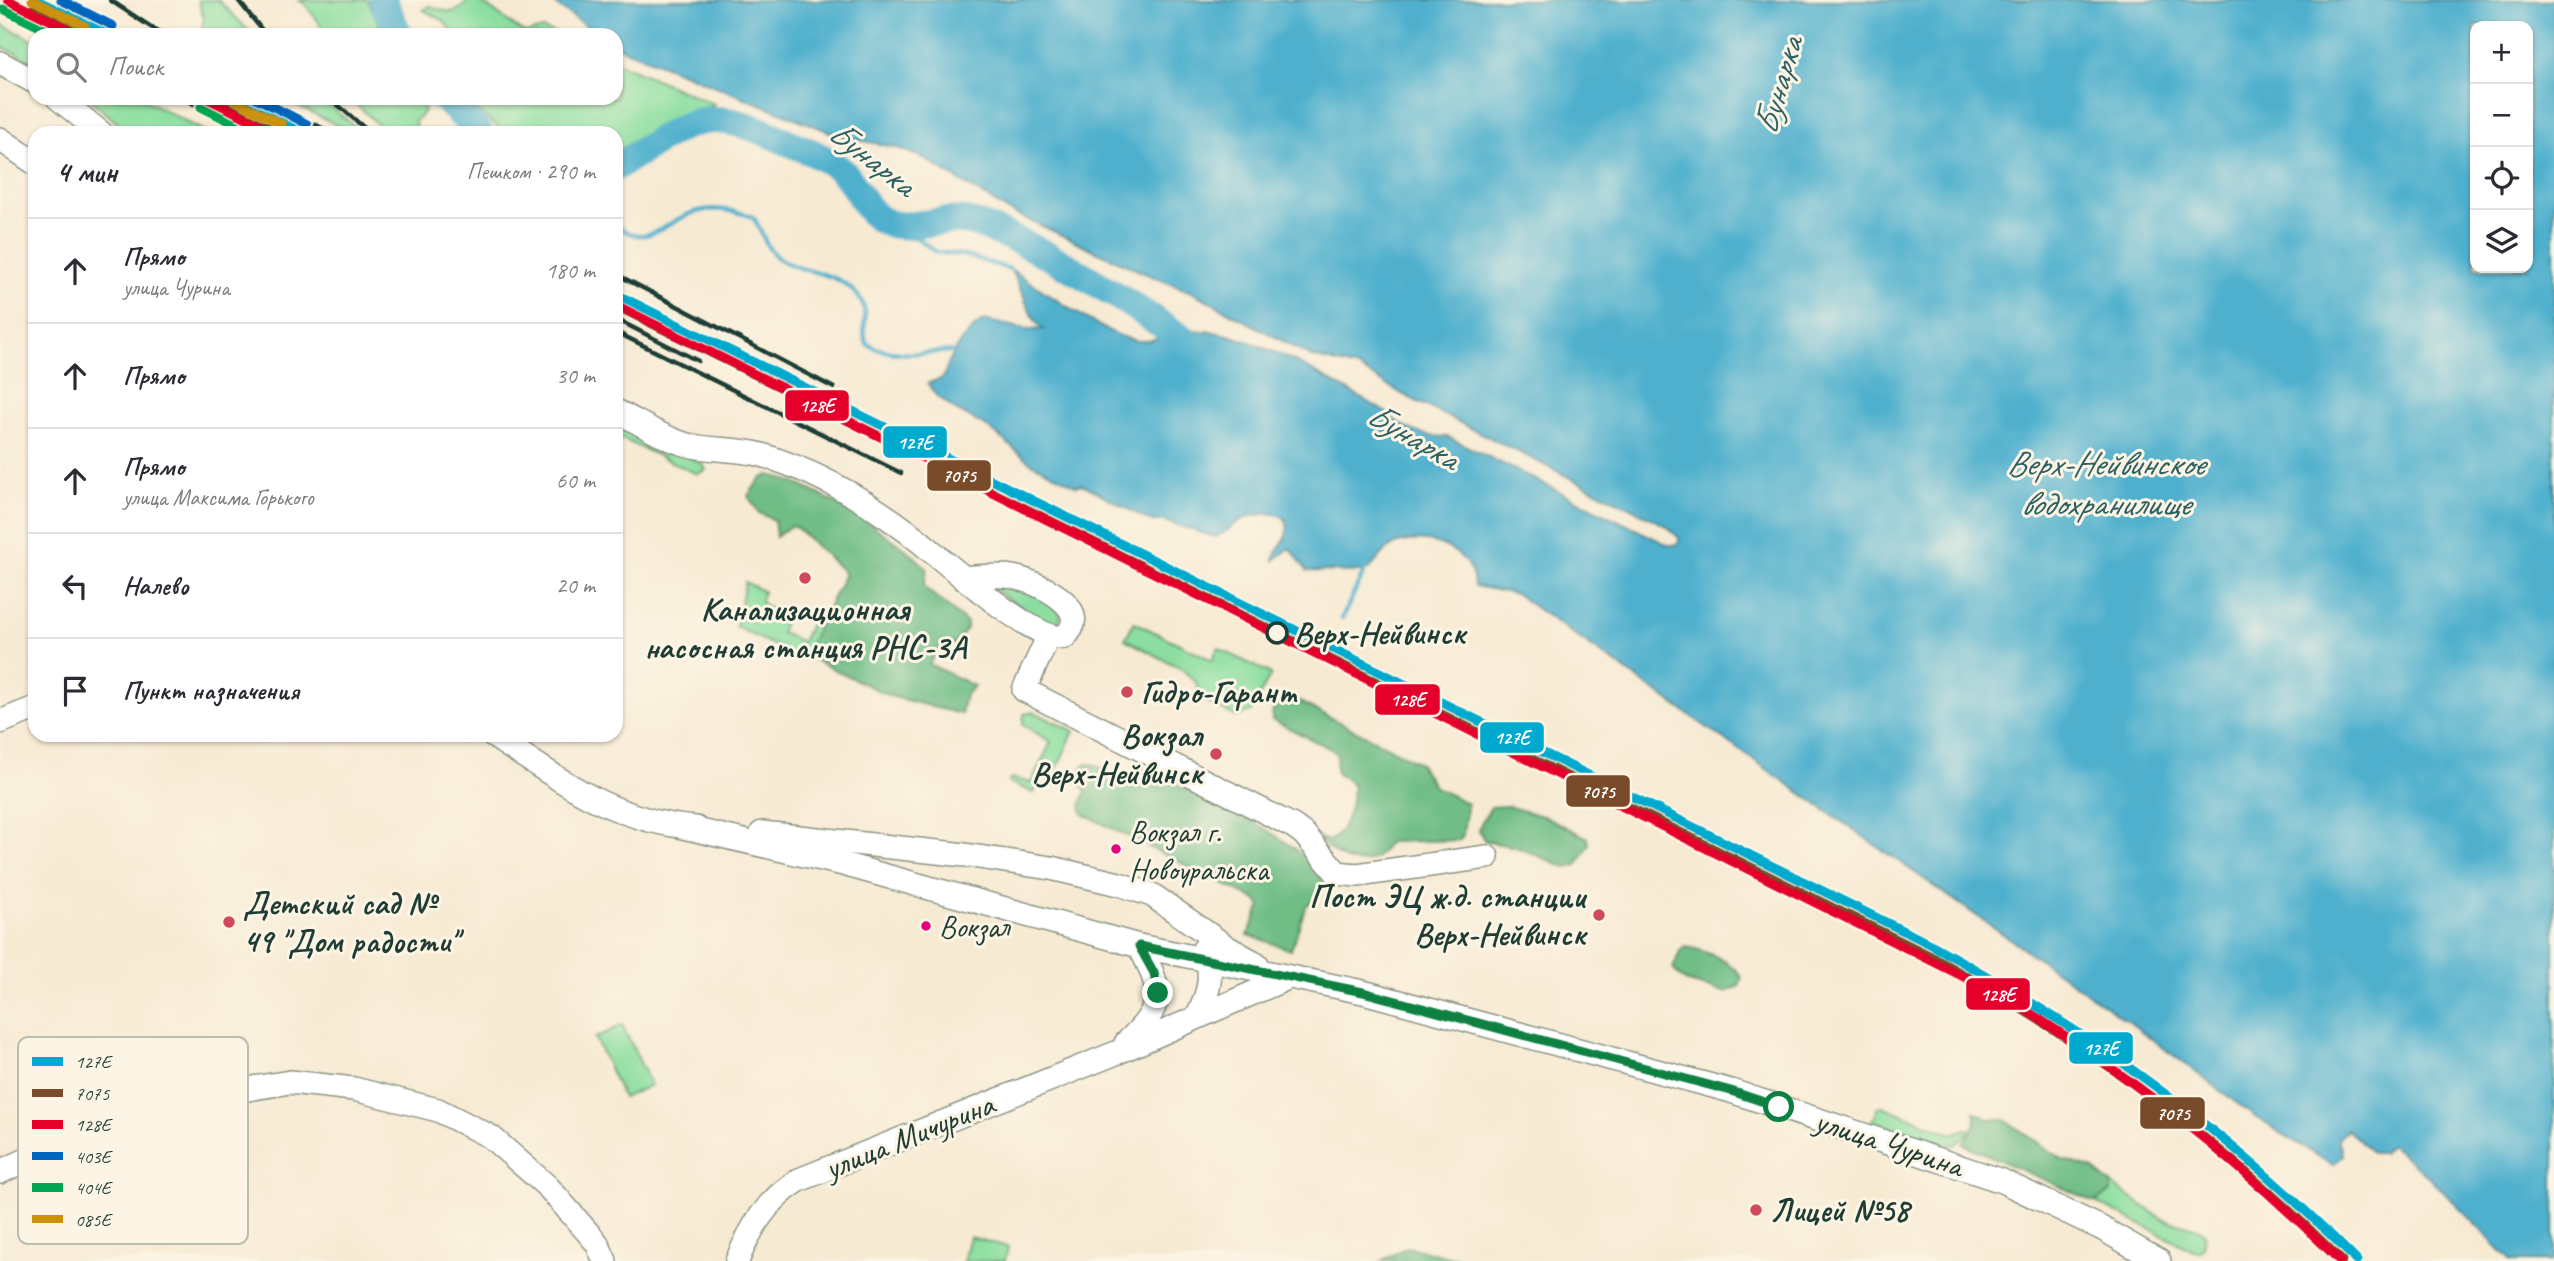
<!DOCTYPE html>
<html lang="ru">
<meta charset="utf-8">
<style>
:root{--surface:#fff;--page:#f7f7f7;--text:#2b2b33;--muted:#7c7c81;--line:#e1e1e2}
body{margin:0;font-family:Caveat,sans-serif;background:var(--page);color:var(--text)}
.controls{position:absolute;right:21px;top:21px;display:grid;overflow:hidden;border-radius:14px;box-shadow:0 2px 5px #0004}
.controls button{width:63px;height:63px;display:grid;place-items:center;padding:0;border:0;border-bottom:2px solid var(--line);background:var(--surface);color:var(--text);font:35px sans-serif}
.stop{position:absolute;width:21px;height:21px;margin:-16px;border:5px solid #0b8043;border-radius:50%;background:#fff}
.stop.end{background:#0b8043;border-color:#fff;box-shadow:0 2px 7px #0008}
.list{margin:0;padding:0;list-style:none}
h2{display:flex;justify-content:space-between;align-items:center;height:91px;margin:0;padding:0 28px;font-size:30px}
h2 small{font-size:23px;font-weight:400;color:var(--muted)}
.list li{display:grid;grid-template-columns:46px 1fr auto;gap:21px;align-items:center;box-sizing:border-box;height:105px;padding:0 28px;border-top:2px solid var(--line)}
.list b{display:block;font-size:26px;white-space:nowrap}
.list p{margin:0;font-size:23px;white-space:nowrap;color:var(--muted)}
.list em{font-size:23px;font-style:normal;color:var(--muted)}
.icon{flex:none;width:38px;height:38px;fill:none;stroke:currentColor;stroke-width:2;stroke-linecap:round;stroke-linejoin:round}
.map{position:relative;flex:none;width:2554px;height:1261px;overflow:hidden}
.search{position:absolute;background:var(--surface);box-shadow:0 2px 5px #0004;left:28px;top:28px;width:595px;height:77px;display:flex;align-items:center;gap:18px;box-sizing:border-box;padding:0 24px;border-radius:21px;color:var(--muted);font-size:26px}
.panel{position:absolute;background:var(--surface);box-shadow:0 2px 5px #0004;left:28px;top:126px;width:595px;height:616px;border-radius:21px}
.map>svg:first-child{display:block}
</style>
<div class="map">
<svg width="2554" height="1261" viewBox="0 0 2554 1261">
<rect width="100%" height="100%" fill="#fcf5e5"/>
<filter id="ink" filterUnits="userSpaceOnUse"><feTurbulence type="fractalNoise" baseFrequency=".0143" numOctaves="2"/><feDisplacementMap in="SourceGraphic" scale="14" xChannelSelector="R" yChannelSelector="G"/><feConvolveMatrix kernelMatrix="1 2 1 2 8 2 1 2 1" color-interpolation-filters="sRGB"/></filter>
<filter id="wash" filterUnits="userSpaceOnUse"><feTurbulence type="fractalNoise" baseFrequency=".00686" numOctaves="4" result="noise"/><feDisplacementMap in="SourceGraphic" scale="28" xChannelSelector="R" yChannelSelector="G"/><feGaussianBlur stdDeviation="1.57" result="paint"/><feColorMatrix in="noise" values="0 0 0 0 0 0 0 0 0 0 0 0 0 0 0 0 0 1.4 0 .05"/><feComposite in="paint" operator="in"/></filter>
<g filter="url(#wash)">
<rect width="100%" height="100%" fill="#f7ead3"/>
<!-- green -->
<g fill="#8bde9f" stroke="#558e6a" stroke-width="2">
<path d="M198,0H218L253,35H200L204,19Z"/>
<path d="M297,0H368L384,35H320L322,27L304,3Z"/>
<path d="M468,0C489,0 507,26 526,33L543,29L561,35H455L443,20L423,10L429,6C446,11 456,18 468,0Z"/>
<path d="M0,24L35,41V63L0,46Z"/>
<path d="M616,62L714,104L653,131L629,150L616,156V133H505L463,98H616Z"/>
<path d="M88,98H141L208,133H129Z"/>
<path d="M282,98H320L363,133H353Z"/>
<path d="M350,98H425C426,109 423,115 415,121L416,133H387Z"/>
<path d="M616,422L703,464L706,470L697,474L616,436Z"/>
<path d="M745,582L763,591L761,602L784,619L781,633L802,642L816,611L825,615L802,659L736,627Z"/>
<path d="M1003,585L1046,597L1061,614L1059,623L1052,626L994,590Z"/>
<path d="M1134,622L1212,660L1218,648L1271,674L1251,712L1237,717L1202,700L1196,682L1182,669L1125,639Z"/>
<path d="M1034,712L1074,731L1053,777L1044,773L1034,793L1009,782L1011,778L1031,783L1051,742L1023,725L1024,714Z"/>
<path d="M622,1025L651,1085L623,1098L595,1038Z"/>
<path d="M1882,1106L1952,1134L1966,1129L1972,1130L1954,1146L1871,1121L1876,1116L1877,1108Z"/>
<path d="M2111,1184L2161,1218C2177,1225 2189,1223 2205,1233L2203,1248L2198,1252L2192,1250L2095,1202L2111,1192Z"/>
<path d="M970,1237L1008,1247L1005,1261H963Z"/>
</g>
<!-- forest -->
<g fill="#70bd86" stroke="#487d5d" stroke-width="2">
<path d="M769,475C808,482 901,539 927,569L924,584L926,589L967,623V629L954,645L943,642L929,664L974,686L965,695L961,714L890,696L804,655L844,576L843,571L797,528L790,526L776,537L774,520L759,513L748,496L760,479Z"/>
<path d="M1286,695L1419,763L1434,787L1467,803L1463,835L1460,840L1389,842C1384,847 1382,855 1375,858C1352,871 1332,853 1317,837L1328,841C1345,836 1352,803 1353,787C1341,765 1333,789 1337,754L1333,750L1272,720L1273,710Z"/>
<path d="M1085,764L1096,765L1124,780L1137,769H1143C1189,792 1302,835 1323,881L1317,898L1306,906L1291,950L1248,935L1261,906L1258,901L1083,814L1081,806L1086,790L1077,781V774Z"/>
<path d="M1507,806L1546,817L1588,838L1589,845L1577,865L1568,868L1516,847L1485,841L1478,829L1491,807Z"/>
<path d="M1685,947C1703,949 1734,962 1742,978L1739,986L1725,992L1685,981L1673,969L1680,951Z"/>
<path d="M1974,1112L1988,1118L2005,1120L2062,1159L2093,1169L2111,1184V1192L2095,1202L1963,1144L1976,1123Z"/>
<path d="M1407,1247L1469,1261H1382Z"/>
</g>
<!-- water -->
<path fill="#4fb0cd" stroke="#377680" stroke-width="2" fill-rule="evenodd" d="M549,0H2554V1261H2511L2430,1178L2391,1145L2382,1153H2373L2347,1129L2338,1138L2343,1156L2333,1165L2255,1117L2136,1027L1516,594L1474,586C1472,550 1431,534 1398,543C1382,548 1378,565 1364,572L1307,571L1290,548L1274,560C1277,547 1289,540 1287,525C1286,509 1258,514 1248,517C1235,521 1228,533 1215,537L1164,521H1150L1088,487L1081,484L1077,486L1031,463L989,428L954,409L935,394L928,383L943,378C951,353 962,335 984,320L1030,330L1043,329C1029,318 1022,287 1010,269C1041,288 1106,338 1140,341C1155,342 1168,333 1182,331C1193,329 1208,331 1219,333C1272,344 1339,386 1387,413C1401,430 1427,437 1448,437L1668,545H1676L1680,539L1667,526L1404,395L1358,368L1312,357L1194,293L1144,273L1007,210L923,158L898,148L840,136L623,49L616,45V35H599ZM2475,26H2528V268H2475Z"/>
<g fill="none" stroke-linecap="round" stroke-linejoin="round">
<!-- stream -->
<g stroke="#4fb0cd" stroke-width="4.5">
<path d="M616,225C649,251 664,221 695,212C715,206 734,210 753,217C763,231 764,247 778,258C806,277 841,267 862,302C869,316 860,330 867,344C890,358 926,353 951,351"/>
<path d="M902,227L936,252L963,255L1010,269"/>
<path d="M1342,618L1366,568"/>
</g>
<!-- river -->
<g stroke="#4fb0cd" stroke-width="28">
<path d="M383,0L399,35"/>
<path d="M444,98L480,133"/>
<path d="M616,167C690,123 698,101 785,141C806,150 829,158 845,174C858,188 865,211 881,220C910,236 944,211 980,225C1060,254 1134,308 1206,353"/>
</g>
</g>
</g>
<g filter="url(#ink)">
<g fill="none" stroke-linecap="round" stroke-linejoin="round">
<defs>
<g id="minor">
<path d="M0,63L35,82"/>
<path d="M58,98L101,133"/>
<path d="M0,139L35,163"/>
<path d="M616,411C639,422 664,439 688,445C713,451 737,448 762,455C815,471 864,499 908,532C936,553 1033,643 1064,637C1097,608 1035,581 1013,577C997,574 979,577 963,578"/>
<path d="M1048,637L1024,690L1293,826L1304,834L1337,873L1357,875L1487,857"/>
<path d="M0,722L35,708"/>
<path d="M492,735C561,780 611,821 696,828"/>
<path d="M683,827L839,863L1139,946L1363,992L1731,1091L2002,1181L2101,1228L2159,1261"/>
<path d="M762,833L965,855L1051,868L1119,884L1152,895L1228,948L1257,964"/>
<path d="M1198,1016C1209,992 1214,975 1204,949"/>
<path d="M1126,1043C1164,1007 1164,991 1139,946"/>
<path d="M0,1172L76,1137L168,1102L290,1082L354,1089L438,1110L491,1137L548,1187L597,1243L605,1261"/>
<path d="M737,1261C751,1227 767,1200 799,1180L1116,1053L1285,979"/>
</g>
</defs>
<!-- minor casing -->
<use href="#minor" stroke="#8b9484" stroke-width="26"/>
<!-- minor -->
<use href="#minor" stroke="#fff" stroke-width="23"/>
<!-- rail -->
<g stroke="#1f3d34" stroke-width="4.5">
<path d="M110,0L163,35"/>
<path d="M238,0L266,35"/>
<path d="M182,98L251,133"/>
<path d="M263,98L332,133"/>
<path d="M330,98L370,133"/>
<path d="M616,274L834,388"/>
<path d="M616,319L698,361"/>
<path d="M616,332L901,473"/>
</g>
<defs>
<g id="rail-1">
<path d="M37,0L108,35"/>
<path d="M233,98L302,133"/>
<path d="M616,294L1932,945C2092,1033 2229,1131 2357,1261"/>
</g>
<g id="rail-2">
<path d="M32,9L84,35"/>
<path d="M228,107L279,133"/>
<path d="M616,306L1927,954C2080,1038 2219,1137 2342,1261"/>
</g>
<g id="rail-3">
<path d="M8,0L80,35"/>
<path d="M206,98L277,133"/>
<path d="M616,305L2006,998C2128,1073 2238,1160 2340,1261"/>
</g>
<g id="rail-4">
<path d="M61,0L113,26"/>
<path d="M256,98L307,124"/>
</g>
<g id="rail-5">
<path d="M3,9L56,35"/>
<path d="M201,107L253,133"/>
</g>
<g id="rail-6">
<path d="M32,0L85,26"/>
<path d="M230,98L282,124"/>
</g>
</defs>
<!-- rail-1 casing -->
<use href="#rail-1" stroke="#fcf5e5" stroke-width="14"/>
<!-- rail-2 casing -->
<use href="#rail-2" stroke="#fcf5e5" stroke-width="14"/>
<!-- rail-3 casing -->
<use href="#rail-3" stroke="#fcf5e5" stroke-width="14"/>
<!-- rail-4 casing -->
<use href="#rail-4" stroke="#fcf5e5" stroke-width="14"/>
<!-- rail-5 casing -->
<use href="#rail-5" stroke="#fcf5e5" stroke-width="14"/>
<!-- rail-6 casing -->
<use href="#rail-6" stroke="#fcf5e5" stroke-width="14"/>
<!-- rail-1 -->
<use href="#rail-1" stroke="#00a9ce" stroke-width="9"/>
<!-- rail-2 -->
<use href="#rail-2" stroke="#7a4b2a" stroke-width="9"/>
<!-- rail-3 -->
<use href="#rail-3" stroke="#e4002b" stroke-width="9"/>
<!-- rail-4 -->
<use href="#rail-4" stroke="#0065bd" stroke-width="9"/>
<!-- rail-5 -->
<use href="#rail-5" stroke="#00a651" stroke-width="9"/>
<!-- rail-6 -->
<use href="#rail-6" stroke="#cc910a" stroke-width="9"/>
</g>
</g>
<g fill="none" stroke-linecap="round" stroke-linejoin="round" filter="url(#ink)">
<!-- route -->
<path stroke="#0b8043" stroke-width="9" d="M1158,993L1154,973L1139,946L1363,992L1731,1091L1779,1107"/>
</g>
<!-- markers -->
<g fill="#d1495b" stroke="#fcf5e5" stroke-width="2.5">
<circle cx="805" cy="578" r="7"/>
<circle cx="1127" cy="692" r="7"/>
<circle cx="1216" cy="754" r="7"/>
<circle cx="1599" cy="915" r="7"/>
<circle cx="229" cy="922" r="7"/>
<circle cx="1756" cy="1210" r="7"/>
</g>
<circle fill="#fcf5e5" stroke="#1f3d34" stroke-width="3.5" cx="1277" cy="633" r="10"/>
<g fill="#e5007d" stroke="#fcf5e5" stroke-width="2.5">
<circle cx="1116" cy="849" r="6"/>
<circle cx="926" cy="926" r="6"/>
</g>
<g text-anchor="middle" dominant-baseline="central" stroke-width="6" stroke-linejoin="round" paint-order="stroke">
<!-- bus labels -->
<g font-size="31" fill="#1f3d34" stroke="#fcf5e5" text-anchor="start">
<text x="1129" y="831">Вокзал г.<tspan x="1129" dy="38">Новоуральска</tspan></text>
<text x="939" y="926">Вокзал</text>
</g>
<!-- poi labels -->
<g font-size="33" font-weight="bold" fill="#1f3d34" stroke="#fcf5e5" text-anchor="start">
<text x="805" y="609" text-anchor="middle">Канализационная<tspan x="805" dy="38">насосная станция РНС-3А</tspan></text>
<text x="1141" y="692">Гидро-Гарант</text>
<text x="1202" y="735" text-anchor="end">Вокзал<tspan x="1202" dy="38">Верх-Нейвинск</tspan></text>
<text x="1585" y="896" text-anchor="end">Пост ЭЦ ж.д. станции<tspan x="1585" dy="38">Верх-Нейвинск</tspan></text>
<text x="243" y="903">Детский сад №<tspan x="243" dy="38">49 "Дом радости"</tspan></text>
<text x="1770" y="1210">Лицей №58</text>
</g>
<!-- stop labels -->
<g font-size="33" font-weight="bold" fill="#1f3d34" stroke="#fcf5e5" text-anchor="start">
<text x="1294" y="633">Верх-Нейвинск</text>
</g>
<!-- street labels -->
<g font-size="33" fill="#1f3d34" stroke="#fcf5e5">
<text transform="translate(909 1136) rotate(-22)">улица Мичурина</text>
<text transform="translate(1889 1143) rotate(18)">улица Чурина</text>
</g>
<!-- water labels -->
<g font-size="35" font-style="italic" fill="#2d6062" stroke="#fcf5e5">
<text transform="translate(1778 86) rotate(-74)">Бунарка</text>
<text transform="translate(872 158) rotate(38)">Бунарка</text>
<text transform="translate(1413 436) rotate(30)">Бунарка</text>
<text x="2105" y="463">Верх-Нейвинское<tspan x="2105" dy="40">водохранилище</tspan></text>
</g>
</g>
<!-- legend -->
<rect x="18" y="1037" width="230" height="207" rx="10" fill="#fcf5e5" stroke="#babeb0" stroke-width="2"/>
<rect x="32" y="1057" width="31" height="9" fill="#00a9ce"/>
<rect x="32" y="1089" width="31" height="8" fill="#7a4b2a"/>
<rect x="32" y="1120" width="31" height="9" fill="#e4002b"/>
<rect x="32" y="1152" width="31" height="8" fill="#0065bd"/>
<rect x="32" y="1183" width="31" height="9" fill="#00a651"/>
<rect x="32" y="1215" width="31" height="8" fill="#cc910a"/>
<g font-size="19" fill="#1f3d34">
<text x="75" y="1068">127Е</text>
<text x="75" y="1100">7075</text>
<text x="75" y="1131">128Е</text>
<text x="75" y="1163">403Е</text>
<text x="75" y="1194">404Е</text>
<text x="75" y="1226">085Е</text>
</g>
<g stroke="#fcf5e5" stroke-width="2.5">
<rect x="784" y="389" width="66" height="33" rx="7" fill="#e4002b"/>
<rect x="882" y="425" width="66" height="34" rx="7" fill="#00a9ce"/>
<rect x="926" y="459" width="66" height="33" rx="7" fill="#7a4b2a"/>
<rect x="1374" y="683" width="67" height="33" rx="7" fill="#e4002b"/>
<rect x="1479" y="721" width="66" height="33" rx="7" fill="#00a9ce"/>
<rect x="1565" y="774" width="66" height="34" rx="7" fill="#7a4b2a"/>
<rect x="1965" y="977" width="66" height="34" rx="7" fill="#e4002b"/>
<rect x="2068" y="1031" width="66" height="34" rx="7" fill="#00a9ce"/>
<rect x="2139" y="1096" width="67" height="34" rx="7" fill="#7a4b2a"/>
</g>
<g font-size="19" text-anchor="middle" font-weight="bold" fill="#fff">
<text x="817" y="412">128Е</text>
<text x="915" y="449">127Е</text>
<text x="959" y="482">7075</text>
<text x="1408" y="706">128Е</text>
<text x="1512" y="744">127Е</text>
<text x="1598" y="798">7075</text>
<text x="1998" y="1001">128Е</text>
<text x="2101" y="1055">127Е</text>
<text x="2173" y="1120">7075</text>
</g>
</svg>
<div class="controls">
<button>+</button>
<button>−</button>
<button><svg class="icon" aria-label="locate" viewBox="0 0 24 24"><circle cx="12" cy="12" r="6"/><path d="M12 2v4M12 18v4M2 12h4M18 12h4"/></svg></button>
<button><svg class="icon" aria-label="layers" viewBox="0 0 24 24"><path d="M12 4l9 5-9 5-9-5zM3 14l9 5 9-5"/></svg></button>
</div>
<div class="stop" style="left:1779px;top:1107px"></div>
<div class="stop end" style="left:1158px;top:993px"></div>
<div class="search"><svg class="icon" aria-label="search" viewBox="0 0 24 24"><circle cx="10" cy="10" r="6"/><path d="M15 15l6 6"/></svg>Поиск</div>
<section class="panel">
<h2>4 мин<small>Пешком · 290 m</small></h2>
<ul class="list">
<li><svg class="icon" aria-label="ahead" viewBox="0 0 24 24"><path d="M12 20V5M6 11l6-6 6 6"/></svg><div><b>Прямо</b><p>улица Чурина</p></div><em>180 m</em></li>
<li><svg class="icon" aria-label="ahead" viewBox="0 0 24 24"><path d="M12 20V5M6 11l6-6 6 6"/></svg><div><b>Прямо</b></div><em>30 m</em></li>
<li><svg class="icon" aria-label="ahead" viewBox="0 0 24 24"><path d="M12 20V5M6 11l6-6 6 6"/></svg><div><b>Прямо</b><p>улица Максима Горького</p></div><em>60 m</em></li>
<li><svg class="icon" aria-label="left" viewBox="0 0 24 24"><path d="M17 20v-9H6M10 6l-5 5 5 5"/></svg><div><b>Налево</b></div><em>20 m</em></li>
<li><svg class="icon" aria-label="arrive" viewBox="0 0 24 24"><path d="M6 21V4h12l-3 4 3 4H6"/></svg><div><b>Пункт назначения</b></div></li>
</ul>
</section>
</div>
